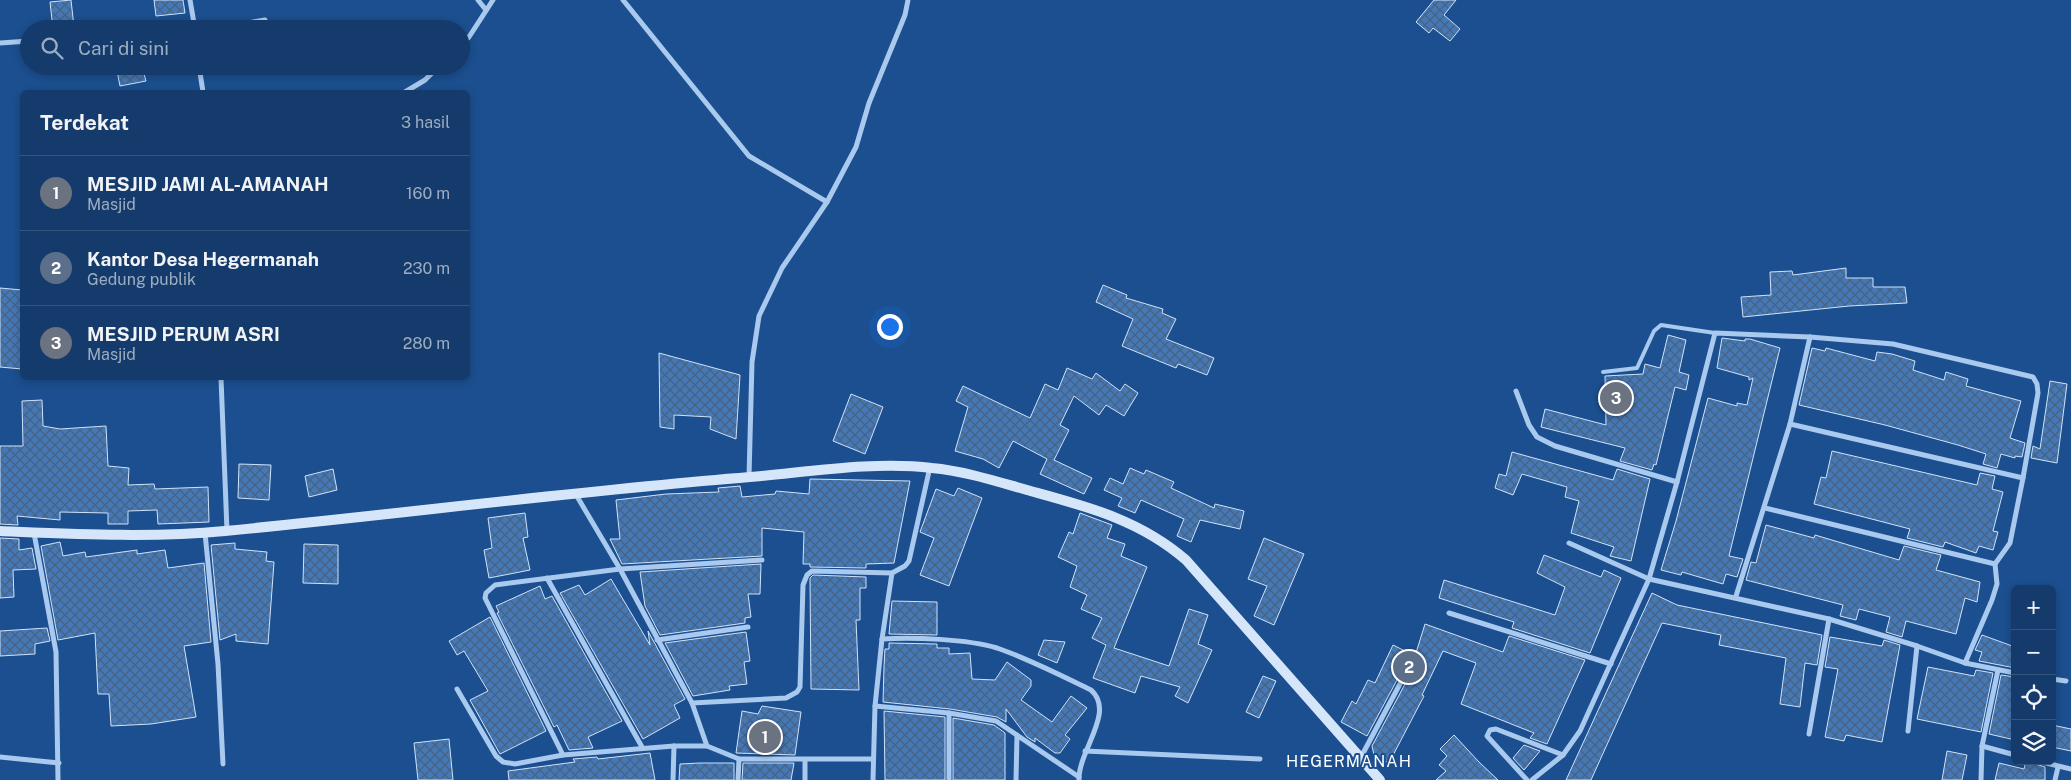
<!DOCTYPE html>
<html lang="id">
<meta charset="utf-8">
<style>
:root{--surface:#143b6b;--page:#214673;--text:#f1f3f6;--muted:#9dadc1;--line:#33557e;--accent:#8abfa5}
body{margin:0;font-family:"Public Sans",sans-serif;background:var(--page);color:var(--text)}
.controls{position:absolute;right:15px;bottom:15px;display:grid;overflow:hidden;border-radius:8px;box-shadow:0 2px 8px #0003}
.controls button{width:45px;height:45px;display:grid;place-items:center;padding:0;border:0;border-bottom:1px solid var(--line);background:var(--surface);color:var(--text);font:25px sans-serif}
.you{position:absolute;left:889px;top:326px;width:18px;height:18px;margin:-12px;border:4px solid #fff;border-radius:50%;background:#1a73e8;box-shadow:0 0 0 8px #1a73e833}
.badge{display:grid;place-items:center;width:32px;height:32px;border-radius:50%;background:var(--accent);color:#fff;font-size:16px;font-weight:700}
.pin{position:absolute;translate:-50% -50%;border:2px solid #fff;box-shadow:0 1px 5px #0006}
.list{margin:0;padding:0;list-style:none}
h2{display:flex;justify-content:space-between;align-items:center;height:65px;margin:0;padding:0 20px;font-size:21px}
h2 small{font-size:16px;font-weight:400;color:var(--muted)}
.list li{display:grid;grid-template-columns:32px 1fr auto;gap:15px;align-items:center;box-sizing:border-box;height:75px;padding:0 20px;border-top:1px solid var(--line)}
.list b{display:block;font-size:19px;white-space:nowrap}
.list p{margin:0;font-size:16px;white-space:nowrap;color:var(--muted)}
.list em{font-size:16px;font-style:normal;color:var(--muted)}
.icon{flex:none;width:28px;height:28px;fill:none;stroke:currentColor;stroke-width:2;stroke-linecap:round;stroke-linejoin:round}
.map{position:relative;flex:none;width:2071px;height:780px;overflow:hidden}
.search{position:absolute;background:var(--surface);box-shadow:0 2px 8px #0003;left:20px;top:20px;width:450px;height:55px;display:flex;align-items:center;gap:12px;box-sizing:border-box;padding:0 18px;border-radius:28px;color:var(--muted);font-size:19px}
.panel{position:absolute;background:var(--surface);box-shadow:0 2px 8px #0003;left:20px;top:90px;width:450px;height:290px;border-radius:8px}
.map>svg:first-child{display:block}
</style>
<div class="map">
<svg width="2071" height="780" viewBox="0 0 2071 780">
<defs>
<pattern id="building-cross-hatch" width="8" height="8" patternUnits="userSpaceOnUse" patternTransform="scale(1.25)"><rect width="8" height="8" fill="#4478b7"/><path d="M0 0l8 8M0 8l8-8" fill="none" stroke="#486282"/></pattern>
</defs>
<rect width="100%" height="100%" fill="#1b4f8f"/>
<!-- building -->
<g fill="url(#building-cross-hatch)" stroke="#cfe3fa">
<path d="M71,0L74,27L53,29L50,2Z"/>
<path d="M154,0H183L185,13L156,16Z"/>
<path d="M1434,0H1456L1444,15L1460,29L1450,41L1433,28L1429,33L1416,22Z"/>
<path d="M116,66H142L146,81L120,86Z"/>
<path d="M1846,268V278H1873V287H1905L1907,303L1849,306L1743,317L1741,297L1771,295L1770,272L1792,271L1793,275Z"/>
<path d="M1103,285L1127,295L1126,298L1163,309L1162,313L1176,319L1166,339L1214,358L1207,375L1178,364L1176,368L1122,346L1133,319L1096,302Z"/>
<path d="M0,288L22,290V369L0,367Z"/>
<path d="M1668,335L1686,340L1679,372L1689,375L1686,390L1675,387L1656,465L1654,464L1652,470L1620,461L1625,448L1541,427L1545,409L1606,425L1605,376L1643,374L1645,364L1660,368Z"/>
<path d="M1722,338L1745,341V339H1750L1780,348L1729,556L1743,559L1737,577L1726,574L1723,584L1682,572L1681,575L1661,570L1676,521L1708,398L1737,406V403L1747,405L1753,378L1749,380V377L1717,368Z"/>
<path d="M1812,348L1825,351L1826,348L1875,361L1877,352L1892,354L1915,361L1913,370L1944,380L1946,372L1968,379L1966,386L2021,401L2010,438L2025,443L2022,457L2015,456V458L2001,454L1997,468L1983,464L1986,454L1958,445L1885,425L1799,405Z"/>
<path d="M659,353L740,375L736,439L710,429L711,417L674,415V429L660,427Z"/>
<path d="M1067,368L1092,379L1096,373L1120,391L1125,384L1138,393L1124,416L1106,405L1099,415L1074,396L1060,425L1069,430L1054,460L1092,478L1084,494L1040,474L1047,459L1013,441L999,468L983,459L955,451L968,407L956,401L963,386L1030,418L1045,384L1058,390Z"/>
<path d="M2050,381L2067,384L2057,463L2031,458L2033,446L2040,449Z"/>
<path d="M851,394L883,407L865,454L833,441Z"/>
<path d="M42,400L43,426L60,429L106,426L108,466L129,468L128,485L154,484L155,489L208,487L209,522L158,524L157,510L128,511V524H108V513L60,512V520L17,516L18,525L0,524V446H23L22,401Z"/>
<path d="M1832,451L1977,485L1980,473L1995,476L1992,489L2003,492L1993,531L1998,532L1993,550L1979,546L1976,553L1945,542L1943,547L1907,538L1910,529L1814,504L1821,477L1826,478Z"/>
<path d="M1512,452L1613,480L1617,469L1650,479L1631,561L1610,556L1614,547L1571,533L1579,501L1565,497L1567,487L1522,474L1513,495L1495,488L1499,474L1506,476Z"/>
<path d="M239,464L271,465L269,500L238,498Z"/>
<path d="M1130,468L1144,474L1146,470L1174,482L1171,488L1214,508L1215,504L1244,511L1240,529L1200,520L1191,542L1177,536L1184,519L1141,500L1135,513L1118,506L1122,498L1104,490L1110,478L1123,484Z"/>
<path d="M333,469L337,490L309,497L305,476Z"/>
<path d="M810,479L910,481L894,563L866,564V568L810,567V564H803L804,532L762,528V556L622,564L610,539H620L616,500L666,494L719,492L718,488L740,486L742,497L775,494L776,491L809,494Z"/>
<path d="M958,488L982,498L949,586L920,575L934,538L920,532L936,489L954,496Z"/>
<path d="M525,513L528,537L523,538L530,570L489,578L484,550L492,548L488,518Z"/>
<path d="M1080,513L1112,525L1107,538L1125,544L1121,556L1147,567L1114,648L1169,666L1189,609L1208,615L1198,644L1212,650L1188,703L1175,696L1180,687L1141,676L1135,693L1093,678L1106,645L1092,638L1102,618L1081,609L1087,595L1070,587L1077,566L1058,557L1069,532L1073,534Z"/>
<path d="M1766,525L1814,538L1815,535L1899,560L1904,546L1941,555L1936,570L1980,582L1977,602L1965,598L1956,634L1906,621L1902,637L1886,632L1890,617L1859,609L1856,620L1840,616L1843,605L1746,580L1751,562L1756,563Z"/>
<path d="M0,538L19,539V550L32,548L36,569L13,570L14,597L0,598Z"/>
<path d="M1264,538L1304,554L1274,625L1254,616L1267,586L1248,579Z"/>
<path d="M60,542L63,556L85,552L86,557L137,550V554L165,550L168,568L204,563L211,642L184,646L196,717L151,724L111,726L109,694H98L95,633L58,640L41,546Z"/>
<path d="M235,543V549L267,552L266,561L274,562L268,644L236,641V634L220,640L211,545Z"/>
<path d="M304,544L338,545V584L303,583Z"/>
<path d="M1544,555L1601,577L1604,570L1621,578L1590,653L1512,628L1514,622L1439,598L1444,580L1555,615L1565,587L1537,573Z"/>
<path d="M761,564L760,594H748L751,617L745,618V623L660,635L645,606L640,572Z"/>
<path d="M813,575L866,577V588H860V620H856L859,690L811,689L810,578Z"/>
<path d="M611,579L650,645L648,631L685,699L674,705L680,718L643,739L560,593L579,585L585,595Z"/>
<path d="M540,586L545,599L552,596L622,721L588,737L593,748L569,750L557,725L554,727L497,613L499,612L496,606Z"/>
<path d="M1652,593L1677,605L1822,635L1817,665L1805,663L1800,707L1780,704L1786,658L1719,645L1721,635L1662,623L1591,780H1566Z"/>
<path d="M892,601L937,602V635L889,634Z"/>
<path d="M490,617L546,731L500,754L470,700L488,691L464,651L457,655L449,641Z"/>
<path d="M1425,624L1503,652L1509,636L1585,660L1547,744L1530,738L1534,733L1461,704L1476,663L1443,651L1422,695L1424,696L1390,761L1376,764L1372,746L1413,669L1412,664L1408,663L1405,665L1367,736L1341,722L1352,701L1356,704L1368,680L1375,683L1393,645L1415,656Z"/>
<path d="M47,628L50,641L35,644V654L0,656V631Z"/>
<path d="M746,632L750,661L744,662L747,684L729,686L730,690L693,696L665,643Z"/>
<path d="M1982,635L2015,647V668L1979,661L1982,652L1975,650Z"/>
<path d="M1830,637L1882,646L1884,640L1900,645L1882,742L1846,735L1844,741L1825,737L1838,669L1825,667Z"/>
<path d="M1044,640L1065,642L1057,663L1038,655Z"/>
<path d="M889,643L937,644V648H949V654L970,653L972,679L995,680L1007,662L1031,680V686L1021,700L1052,722L1071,696L1087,708L1065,735L1070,739L1060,753H1055L1035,738V742L1027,737L1006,709V722L997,717L950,709L883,702L884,667L885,649H889Z"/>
<path d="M1928,667L1974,676L1976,670L1993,673L1981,732L1917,719Z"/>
<path d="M2001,675L2015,677V740L1989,734Z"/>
<path d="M1263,676L1276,681L1259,718L1246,712Z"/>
<path d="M762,706L801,712L795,755L736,753L742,711L758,714Z"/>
<path d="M884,711L945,717V780H885Z"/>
<path d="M953,718L994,725L1005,733V780H953Z"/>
<path d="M2052,725L2071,729V751L2052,747Z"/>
<path d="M1454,735L1479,762L1498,780H1436L1446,771L1439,765L1447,756L1440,749Z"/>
<path d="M449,739L453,780H418L414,743Z"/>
<path d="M1524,745L1540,751L1524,770L1513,758Z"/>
<path d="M1947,751L1967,755L1962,780H1942Z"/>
<path d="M650,753L655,780H509L508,771L575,762L573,759L597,757L598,759Z"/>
<path d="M2026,761L2045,767V780H1995L1999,763L2024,769Z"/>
<path d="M700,763H734V780H679L680,764Z"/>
<path d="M743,763H794L791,780H742Z"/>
</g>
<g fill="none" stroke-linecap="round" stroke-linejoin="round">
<!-- lane -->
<path stroke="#a9c9ee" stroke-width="4" d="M1603,372L1637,368L1654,331L1661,325L1715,333"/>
<!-- street -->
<g stroke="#a9c9ee" stroke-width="5">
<path d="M190,0L195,29"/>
<path d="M478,0L486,10"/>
<path d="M623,0L749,156L827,202L782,268L759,316L752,362L749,477"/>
<path d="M213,29L265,20"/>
<path d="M0,43L29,41"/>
<path d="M461,44L469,37L493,0"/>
<path d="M199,66L203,92"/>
<path d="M405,92L425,80L439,66"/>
<path d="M827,202L856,147L869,103L905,15L908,0"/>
<path d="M221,378L227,531"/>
<path d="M1516,391L1529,425L1537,437L1555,446L1677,482"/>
<path d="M575,493L620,569L692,703L707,746"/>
<path d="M1765,508L1995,564"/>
<path d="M34,533L56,652L58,780"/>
<path d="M205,533L218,664L223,764"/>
<path d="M1569,543L1649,579L1829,619L1917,646L1965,663L2015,673"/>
<path d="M547,578L642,747"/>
<path d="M1736,596L1790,424L1810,337"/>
<path d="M1449,613L1611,664"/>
<path d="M882,639L892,573"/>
<path d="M657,640L748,627"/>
<path d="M1965,663L1992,600L1997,584L1995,564L2010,543L2023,478"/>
<path d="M2052,679L2066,681"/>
<path d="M457,689L496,756L503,762L515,764L563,755L674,746"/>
<path d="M692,703L786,698L797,692L800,687L803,585L807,575L812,571L892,573L905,566L909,561L930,467"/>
<path d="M875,706L949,713L996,721L1079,777"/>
<path d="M949,713V780"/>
<path d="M1908,731L1917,646"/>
<path d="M1809,734L1829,619"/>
<path d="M1982,746L2015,755"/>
<path d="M1085,751L1260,759"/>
<path d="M563,755L485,598L486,593L495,585L620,569L762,560"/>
<path d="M0,757L59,763"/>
<path d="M1361,757L1409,667"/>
<path d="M2038,761L2071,769"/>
<path d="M673,780L674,746H707L739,759H873"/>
<path d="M738,780L739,759"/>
<path d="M805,780V761"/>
<path d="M873,780L875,706L882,639C912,637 968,639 997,648C1029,659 1060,675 1091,690C1116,712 1078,751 1079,780"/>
<path d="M1016,780L1017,735"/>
<path d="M1527,780L1487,736L1490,730L1496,729L1563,755"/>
<path d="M1532,780L1563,755L1580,731L1649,579L1677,482L1715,333L1810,337L1893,344L2033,377L2037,384L2038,393L2023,478L1790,424"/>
<path d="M1981,780L1982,746L1998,670"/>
<path d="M2055,780L2058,767"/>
</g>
<!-- secondary -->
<path stroke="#d6e6fa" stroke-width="10" d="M0,531C74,534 151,538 225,531C400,514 575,491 750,477C809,472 874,461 932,468C964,471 995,481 1027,490C1085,506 1139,519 1186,560L1380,780"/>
</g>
<g text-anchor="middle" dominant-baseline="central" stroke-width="4" stroke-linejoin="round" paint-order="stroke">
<!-- quarter labels -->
<g font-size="16" letter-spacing="1" fill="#fff" stroke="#1b4f8f">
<text x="1349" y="761">HEGERMANAH</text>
</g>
</g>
</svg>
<div class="controls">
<button>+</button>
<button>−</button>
<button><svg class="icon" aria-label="locate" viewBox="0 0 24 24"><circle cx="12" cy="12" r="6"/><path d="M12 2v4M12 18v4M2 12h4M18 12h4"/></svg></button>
<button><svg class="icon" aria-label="layers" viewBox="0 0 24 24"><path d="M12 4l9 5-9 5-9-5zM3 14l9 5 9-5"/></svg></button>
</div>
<div class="you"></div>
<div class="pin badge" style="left:765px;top:737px;background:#6b7280">1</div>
<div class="pin badge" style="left:1409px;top:667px;background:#5c6f8a">2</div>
<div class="pin badge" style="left:1616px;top:398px;background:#6b7280">3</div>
<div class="search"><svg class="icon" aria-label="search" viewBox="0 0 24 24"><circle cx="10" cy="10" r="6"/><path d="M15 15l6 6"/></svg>Cari di sini</div>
<section class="panel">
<h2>Terdekat<small>3 hasil</small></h2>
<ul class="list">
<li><span class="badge" style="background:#6b7280">1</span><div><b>MESJID JAMI AL-AMANAH</b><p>Masjid</p></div><em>160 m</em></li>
<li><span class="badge" style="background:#5c6f8a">2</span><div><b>Kantor Desa Hegermanah</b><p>Gedung publik</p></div><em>230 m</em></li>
<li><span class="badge" style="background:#6b7280">3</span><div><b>MESJID PERUM ASRI</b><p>Masjid</p></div><em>280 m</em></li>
</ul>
</section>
</div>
